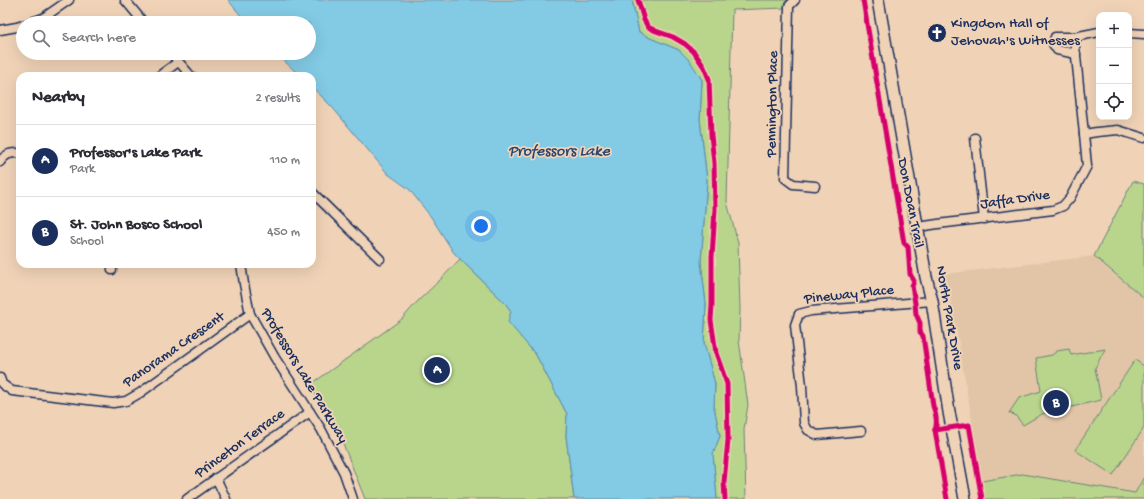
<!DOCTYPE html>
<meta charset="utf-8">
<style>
:root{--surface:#fff;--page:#f2f2f3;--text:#2b2b33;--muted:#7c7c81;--line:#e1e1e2;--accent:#1b2f5e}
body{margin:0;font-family:"Gochi Hand",sans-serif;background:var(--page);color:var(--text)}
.controls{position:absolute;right:12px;top:12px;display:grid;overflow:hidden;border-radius:8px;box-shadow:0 4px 16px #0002}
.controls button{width:36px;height:36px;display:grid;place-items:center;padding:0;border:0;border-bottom:1px solid var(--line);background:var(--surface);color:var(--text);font:20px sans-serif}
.you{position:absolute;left:481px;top:226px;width:14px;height:14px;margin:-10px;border:3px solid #fff;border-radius:50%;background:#1a73e8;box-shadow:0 0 0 6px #1a73e833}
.badge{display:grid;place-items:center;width:26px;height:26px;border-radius:50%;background:var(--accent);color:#fff;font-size:13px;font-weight:700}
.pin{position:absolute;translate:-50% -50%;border:2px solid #fff;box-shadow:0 1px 4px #0006}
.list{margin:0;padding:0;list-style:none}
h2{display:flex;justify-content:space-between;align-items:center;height:52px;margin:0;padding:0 16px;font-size:17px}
h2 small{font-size:13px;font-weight:400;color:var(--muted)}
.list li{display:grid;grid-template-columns:26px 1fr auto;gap:12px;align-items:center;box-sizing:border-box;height:72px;padding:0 16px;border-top:1px solid var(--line)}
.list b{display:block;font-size:15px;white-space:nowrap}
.list p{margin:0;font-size:13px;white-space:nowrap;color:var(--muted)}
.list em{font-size:13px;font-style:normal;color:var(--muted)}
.icon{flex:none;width:22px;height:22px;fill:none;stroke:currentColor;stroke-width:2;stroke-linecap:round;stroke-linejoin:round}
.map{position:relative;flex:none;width:1144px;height:499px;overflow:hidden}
.search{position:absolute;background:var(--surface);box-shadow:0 4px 16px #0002;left:16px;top:16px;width:300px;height:44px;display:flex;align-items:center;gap:10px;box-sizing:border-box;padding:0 14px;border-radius:22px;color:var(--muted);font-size:15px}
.panel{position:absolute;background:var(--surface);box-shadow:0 4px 16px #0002;left:16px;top:72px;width:300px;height:196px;border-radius:12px}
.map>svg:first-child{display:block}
</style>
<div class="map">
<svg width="1144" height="499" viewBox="0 0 1144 499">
<rect width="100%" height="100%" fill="#f0d3b7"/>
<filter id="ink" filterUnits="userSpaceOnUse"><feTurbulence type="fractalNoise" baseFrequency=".025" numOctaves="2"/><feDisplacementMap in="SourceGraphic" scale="8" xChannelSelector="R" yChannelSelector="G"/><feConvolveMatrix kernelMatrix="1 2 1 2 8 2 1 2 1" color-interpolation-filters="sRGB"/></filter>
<g filter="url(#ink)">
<!-- built -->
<path fill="#e2c5a6" d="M1094,256L1144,298V477L1135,493L1022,474L982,481L957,333L945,274Z"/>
<!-- green -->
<g fill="#b9d58c" stroke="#6a8275">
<path d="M632,0H788L784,8L732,10L727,202L738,243L740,309L739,340L748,405L744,429L746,499H717L713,454L720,436L714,407L715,384L704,343L706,304L701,262L707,181L700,119L702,80L679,50L650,38L639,32Z"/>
<path d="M1133,181L1144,184V298L1094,256Z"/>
<path d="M460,259L505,303L511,311L509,322L536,355L567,414L566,436L574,499H365L340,436L310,385L402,319L416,303L442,278Z"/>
<path d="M1069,349L1071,355L1105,349L1095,368L1101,400L1042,414L1023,425L1015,415L1009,413L1019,398L1041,391L1036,358L1052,355L1057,351Z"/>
<path d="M1135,360L1144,366V428L1113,475L1075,450Z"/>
<path d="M1022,474L1135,493L1144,477V499H984L982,481Z"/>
</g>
<!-- water -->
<path fill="#83cae4" stroke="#598cae" d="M228,0H632L639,32L650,38L679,50L690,61L702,80L700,119L707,181L701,262L706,304L704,343L715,384L714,407L720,436L713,454L717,499H574L566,436L567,414L536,355L508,322L511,311L505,303L454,253L431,217L409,189L388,174L332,107L312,87V76H300L276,53H309V23H247Z"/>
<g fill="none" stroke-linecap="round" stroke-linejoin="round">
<defs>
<g id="minor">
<path d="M125,0L144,23"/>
<path d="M795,0L789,6L785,178L793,184L815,186"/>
<path d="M29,23L43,18L69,0"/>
<path d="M0,30L17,27L23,25"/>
<path d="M1129,33L1144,34"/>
<path d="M1074,37H1055L1053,44L1057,50L1076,54"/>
<path d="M171,53L191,76"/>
<path d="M159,76L178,62"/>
<path d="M1084,134L1097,132L1118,130L1144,138"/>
<path d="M975,138L984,219"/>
<path d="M0,162C6,153 11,153 20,153"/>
<path d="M312,192L380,259"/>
<path d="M918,227L938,224L1053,210L1063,206L1070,198L1087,166L1084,134L1074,37L1099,32"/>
<path d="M241,264L244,284L250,314L275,358L321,429L344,473L353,499"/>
<path d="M112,270V264"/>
<path d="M0,378L2,384L12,391L113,403L126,401L140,393L250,314"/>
<path d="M861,431L817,435L808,430L804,423L802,386L795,325L799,314L811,311L932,301"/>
<path d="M216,478L226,499"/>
<path d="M187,499L310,412"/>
</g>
<path id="secondary" d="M878,0L926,277L932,301L949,412L965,499"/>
</defs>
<!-- minor casing -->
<use href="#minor" stroke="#1b2f5e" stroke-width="11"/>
<!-- secondary casing -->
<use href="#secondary" stroke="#1b2f5e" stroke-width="14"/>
<!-- minor -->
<use href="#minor" stroke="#f0d3b7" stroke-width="8"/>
<!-- secondary -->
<use href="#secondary" stroke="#f0d3b7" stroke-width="11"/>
<defs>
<g id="cycleway">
<path d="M638,0L644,20L648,27L656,31L673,37L685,44L694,52L704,67L709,79L711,135L714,163L715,209L712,257V305L711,320L716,353L727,384L728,440L724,482L725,499"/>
<path d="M863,0L904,243L908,247L910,274L914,281L912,286L915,303L916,314L920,323V332L923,336L933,406C936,414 938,422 935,430"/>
<path d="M935,430L969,425L982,499"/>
<path d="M935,430L947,499"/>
</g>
</defs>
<!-- cycleway casing -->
<use href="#cycleway" stroke="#f0d3b7" stroke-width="8"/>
<!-- cycleway -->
<use href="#cycleway" stroke="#d6006c" stroke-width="5"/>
</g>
</g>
<!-- icons -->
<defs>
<symbol id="church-disc" viewBox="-11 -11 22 22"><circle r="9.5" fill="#1b2f5e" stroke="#f0d3b7"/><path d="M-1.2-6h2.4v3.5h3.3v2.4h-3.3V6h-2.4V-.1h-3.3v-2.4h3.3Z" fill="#fff"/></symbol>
</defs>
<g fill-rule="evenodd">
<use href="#church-disc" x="926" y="22" width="22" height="22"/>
</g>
<g text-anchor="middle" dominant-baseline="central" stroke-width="3.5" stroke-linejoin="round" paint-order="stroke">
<!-- poi labels -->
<g font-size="15" fill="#1b2f5e" stroke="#f0d3b7" text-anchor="start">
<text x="951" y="24">Kingdom Hall of<tspan x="951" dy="17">Jehovah's Witnesses</tspan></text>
</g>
<!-- street labels -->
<g font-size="15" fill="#1b2f5e" stroke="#f0d3b7">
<text transform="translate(773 104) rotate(-89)">Pennington Place</text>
<text transform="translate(1015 200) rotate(-8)">Jaffa Drive</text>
<text transform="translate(910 203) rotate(79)">Don Doan Trail</text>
<text transform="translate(849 295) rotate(-6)">Pineway Place</text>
<text transform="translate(949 318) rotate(80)">North Park Drive</text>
<text transform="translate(174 350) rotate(-35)">Panorama Crescent</text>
<text transform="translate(304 376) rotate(59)">Professors Lake Parkway</text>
<text transform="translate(240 444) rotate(-36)">Princeton Terrace</text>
</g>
<!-- water labels -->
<g font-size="16" font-style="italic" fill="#2b4672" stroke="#f0d3b7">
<text x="559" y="152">Professors Lake</text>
</g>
</g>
</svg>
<div class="controls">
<button>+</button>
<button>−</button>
<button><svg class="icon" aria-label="locate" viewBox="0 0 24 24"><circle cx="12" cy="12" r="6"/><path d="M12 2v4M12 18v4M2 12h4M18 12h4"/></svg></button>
</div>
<div class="you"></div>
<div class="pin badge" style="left:437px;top:370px">A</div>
<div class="pin badge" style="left:1056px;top:403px">B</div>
<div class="search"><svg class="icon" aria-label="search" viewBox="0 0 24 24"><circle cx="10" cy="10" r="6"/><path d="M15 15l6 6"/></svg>Search here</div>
<section class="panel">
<h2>Nearby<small>2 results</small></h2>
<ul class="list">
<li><span class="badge">A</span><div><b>Professor's Lake Park</b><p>Park</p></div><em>110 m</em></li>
<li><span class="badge">B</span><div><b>St. John Bosco School</b><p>School</p></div><em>450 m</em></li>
</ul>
</section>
</div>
